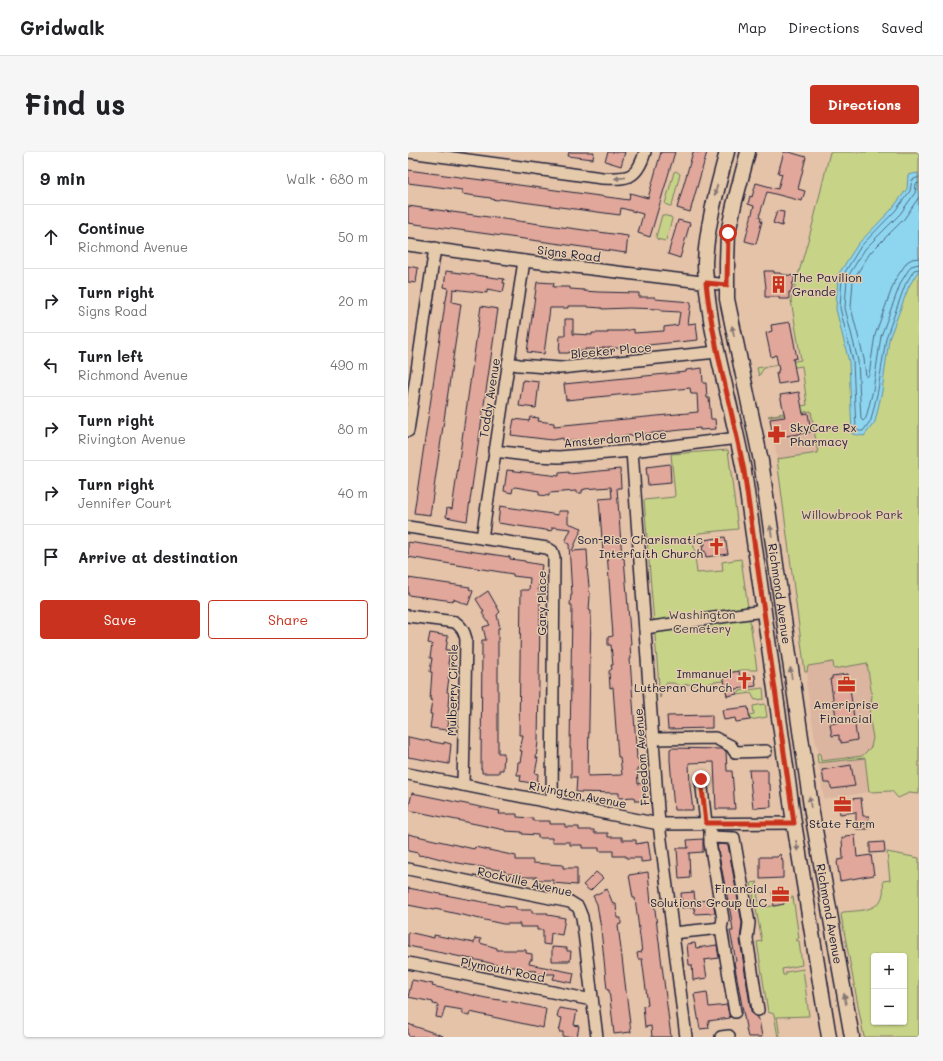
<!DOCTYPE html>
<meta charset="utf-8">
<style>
:root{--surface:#fff;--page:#f6f6f6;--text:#202124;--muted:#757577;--line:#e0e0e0;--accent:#c8321e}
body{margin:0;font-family:Mali,sans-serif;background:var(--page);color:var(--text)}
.controls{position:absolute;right:12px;bottom:12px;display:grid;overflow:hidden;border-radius:4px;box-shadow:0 1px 3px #0004}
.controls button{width:36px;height:36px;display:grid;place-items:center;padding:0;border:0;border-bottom:1px solid var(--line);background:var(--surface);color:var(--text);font:20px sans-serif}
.stop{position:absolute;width:12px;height:12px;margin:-9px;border:3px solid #c8321e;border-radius:50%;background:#fff}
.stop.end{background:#c8321e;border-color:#fff;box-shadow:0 1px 4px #0008}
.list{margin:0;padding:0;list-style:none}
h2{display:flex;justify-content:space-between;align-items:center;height:52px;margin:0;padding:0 16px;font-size:17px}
h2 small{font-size:13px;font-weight:400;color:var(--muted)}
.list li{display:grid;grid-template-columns:26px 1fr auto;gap:12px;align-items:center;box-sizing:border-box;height:64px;padding:0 16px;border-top:1px solid var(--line)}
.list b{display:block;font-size:15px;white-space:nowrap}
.list p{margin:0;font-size:13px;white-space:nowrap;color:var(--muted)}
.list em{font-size:13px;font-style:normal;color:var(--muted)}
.actions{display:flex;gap:8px;padding:12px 16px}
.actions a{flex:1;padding:9px 0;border:1px solid var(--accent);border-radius:4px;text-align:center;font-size:14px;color:var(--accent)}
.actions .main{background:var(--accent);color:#fff}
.icon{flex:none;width:22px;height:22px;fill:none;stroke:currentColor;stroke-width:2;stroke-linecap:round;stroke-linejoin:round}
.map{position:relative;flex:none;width:511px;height:885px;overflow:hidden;border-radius:4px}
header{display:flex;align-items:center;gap:24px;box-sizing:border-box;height:56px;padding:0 20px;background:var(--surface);border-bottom:1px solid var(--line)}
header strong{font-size:19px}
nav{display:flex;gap:22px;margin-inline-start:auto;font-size:14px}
.intro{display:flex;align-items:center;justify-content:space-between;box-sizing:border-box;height:96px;padding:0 24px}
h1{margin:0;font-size:28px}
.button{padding:10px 18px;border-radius:4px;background:var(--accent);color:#fff;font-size:14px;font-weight:700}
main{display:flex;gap:24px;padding:0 24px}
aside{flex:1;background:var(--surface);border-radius:4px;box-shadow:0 1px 3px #0004}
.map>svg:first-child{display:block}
</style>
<header>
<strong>Gridwalk</strong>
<nav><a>Map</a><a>Directions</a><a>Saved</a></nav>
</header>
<div class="intro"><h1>Find us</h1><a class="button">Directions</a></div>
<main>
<aside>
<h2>9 min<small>Walk · 680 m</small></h2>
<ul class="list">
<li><svg class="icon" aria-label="ahead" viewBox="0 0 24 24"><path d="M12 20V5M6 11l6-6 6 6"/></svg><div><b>Continue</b><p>Richmond Avenue</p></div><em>50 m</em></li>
<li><svg class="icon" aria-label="right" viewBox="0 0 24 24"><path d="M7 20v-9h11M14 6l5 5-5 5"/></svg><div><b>Turn right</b><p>Signs Road</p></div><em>20 m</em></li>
<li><svg class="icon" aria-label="left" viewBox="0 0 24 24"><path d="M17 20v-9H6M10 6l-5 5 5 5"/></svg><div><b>Turn left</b><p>Richmond Avenue</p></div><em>490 m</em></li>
<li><svg class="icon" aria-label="right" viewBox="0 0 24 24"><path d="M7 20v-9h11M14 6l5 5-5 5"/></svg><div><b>Turn right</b><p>Rivington Avenue</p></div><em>80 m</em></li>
<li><svg class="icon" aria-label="right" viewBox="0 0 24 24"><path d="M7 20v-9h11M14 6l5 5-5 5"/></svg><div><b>Turn right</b><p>Jennifer Court</p></div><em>40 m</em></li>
<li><svg class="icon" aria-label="arrive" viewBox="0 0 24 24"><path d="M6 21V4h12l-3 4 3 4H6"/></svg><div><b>Arrive at destination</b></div></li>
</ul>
<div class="actions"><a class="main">Save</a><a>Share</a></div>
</aside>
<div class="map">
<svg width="511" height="885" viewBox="0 0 511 885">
<rect width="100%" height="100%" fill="#e4c3a8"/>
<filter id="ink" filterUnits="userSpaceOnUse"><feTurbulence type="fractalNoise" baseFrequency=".025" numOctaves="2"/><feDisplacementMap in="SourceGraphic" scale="8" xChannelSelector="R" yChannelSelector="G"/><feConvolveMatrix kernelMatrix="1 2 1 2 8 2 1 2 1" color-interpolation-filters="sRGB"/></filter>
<g filter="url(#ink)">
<!-- built -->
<g fill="#dbb5a0">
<path d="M403,259L411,302L369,308L367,292H366L362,265Z"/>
<path d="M425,510L426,516L459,511L464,544L461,563L465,586L463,595L456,602L461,640L416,647L409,602L411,601L409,593H408L398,530L400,529L399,520L400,514Z"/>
</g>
<!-- green -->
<g fill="#c7d387" stroke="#747a61" fill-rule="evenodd">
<path d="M422,0H511V642L501,641L490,646L484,639L461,640L457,606L410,611L409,602L412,601L413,609L454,604L463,595L465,586L461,563L464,544L459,511L426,517L425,510L400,514L399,520H397L369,307L410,301L403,259L361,265L360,264L386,259L388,255L399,253L394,214L381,216L376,212L358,215L355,217L351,224L349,216L393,208L383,148L405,71Z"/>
<path d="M268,19L272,22L264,53L262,54L257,52L266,20Z"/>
<path d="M254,63L263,65L264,67L258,88L257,89L249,87L248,85Z"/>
<path d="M320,298L330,377L291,381L285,387L289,421L315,419L314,410L333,407L349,518H331V519L315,522L316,529L306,530L292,534L280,532L272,534L265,531H258L257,538L254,539L252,546L236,348L266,345L267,343L263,302Z"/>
<path d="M355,536L356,547L347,548L343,541L330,543L332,539Z"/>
<path d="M357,552L359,565L342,568L341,563L346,562L345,554Z"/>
<path d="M479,700L511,706V885H456L433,763L435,760C458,758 479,759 475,729L482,728ZM466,804H496V870H466Z"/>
<path d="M350,730L348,733L351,753H357L358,755L376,752L375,747L385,745L391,786L387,788L391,789L394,813L374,817L375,823H378V820L395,817L401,864L369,865L372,885H370L366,862L360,860L349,790L354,789L343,731Z"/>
</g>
<!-- water -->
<path fill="#8ed6f0" stroke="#638ea8" d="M510,21L511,118L501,134L481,187L474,239L467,270L456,284L444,282L441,210L428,157L430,123L450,92L484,57L499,37L500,23Z"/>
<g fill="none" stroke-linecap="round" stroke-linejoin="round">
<!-- shore -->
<g stroke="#4d6a83" stroke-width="1">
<path d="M511,25L504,28L502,39L487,59L453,94L434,125L432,156L445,209L448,277L450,279H455L463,268L470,238L478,186L497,133L506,118L511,117"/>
<path d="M511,31L508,32L507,41L492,62L457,97L439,126L437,156L450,209L453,267L455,269L458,266L465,238L473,184L493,130L503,114L511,112"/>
<path d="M511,45L496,67L462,101L445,128L443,156L456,207L458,225L461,223L467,183L487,128L499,110L504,107L511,106"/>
</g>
</g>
<!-- building -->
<g fill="#e0a79a" stroke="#22223b">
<path d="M161,0H186L185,7L160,4Z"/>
<path d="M200,0H217L213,14L197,9Z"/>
<path d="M253,0H267L242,85L230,81L235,62L213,56L212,63L92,47L90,48L83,47V46L54,42V38L0,31V18L221,48L222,41L240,46Z"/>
<path d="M285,0H299L282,60L269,56Z"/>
<path d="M376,0H381L398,5L390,37L397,39L394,49L359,40L351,65L353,66L352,69H354L348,92L337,89L346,54L340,52L342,44L344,45L348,31L370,37L374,22L370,21Z"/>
<path d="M0,54L220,84L218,101L0,71Z"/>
<path d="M369,59L376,60L374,74L365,71Z"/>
<path d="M270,68L282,71L272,106L260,102Z"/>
<path d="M0,114L10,116L8,131L0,130Z"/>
<path d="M38,119L96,127L95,131H97L95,140L79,137V141L45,137L44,150L53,152L22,363L6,361L36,159L37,149H38L40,136L36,135Z"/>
<path d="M356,119H366V121H372V122L386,124V130H385L383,140H381V147H371V145H357V137L358,136Z"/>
<path d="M129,130L146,131L145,135H162V137L176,138V139L190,140L231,141V145H247V147L283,150L280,172L288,171L290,188L210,196H194V197H177V199H162L161,201H151L152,184H157V167H165V182L184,183V181H200V179H216L226,177V181L256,179V175L270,173L272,160L253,159V157L221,156L194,157V156L180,155V154H160V156H142L136,202L119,200Z"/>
<path d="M73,154L90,157L59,369L38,365L39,356L44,357Z"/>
<path d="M382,170L389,206L385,207L389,229L370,232L368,221H370V218H371L368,203L363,205L358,181L364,179L363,173Z"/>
<path d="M294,216L295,231H298L299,246H301L303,267H307L308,277L292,278V276L170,289V288L155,289V286L144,288L103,283L106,267L121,269L122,265L131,266L130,269L146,271V274L290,260L289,242H283L282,236L158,248L156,232L278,220V218Z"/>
<path d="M115,228L131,230L128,256L111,254Z"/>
<path d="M391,240L395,262L400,261L403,280L365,286L362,267L377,265L372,243Z"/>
<path d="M262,312L263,331L240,333L238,315Z"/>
<path d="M212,317L213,336H209L214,406H216L223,492H222L223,507H222L229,607H231L232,617H229L230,632L235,631L236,649H227L226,645L211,646V641L168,640L169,625H163V596H162L164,453H162L163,443H164L161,392L157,390L163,377L144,375V379L90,371L92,354L150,363V359H160V371L174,376L164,399L179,398L180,415H179L182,444L181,458L183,459L180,624L214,623L212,605H210L205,535L202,536L201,519L204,517L203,513H205L203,493H200V485L205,484L199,400H195L191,347L204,346L203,335L176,337V338H174V341H168V339L141,341V344L131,343V339L107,335L105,336L104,341L96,339L99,318L151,324V321L161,320V322Z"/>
<path d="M317,385L320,402L298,405L297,399L295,400L294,393H297L296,388Z"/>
<path d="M0,390L102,405V407L117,409V410L134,413L130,438H132V467L130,590L128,606H130L127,621L130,622L129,632L112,629L113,623H109L110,610H112L114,599H112L115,583H111L113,438H121L122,426L105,424V422L0,405Z"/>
<path d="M0,426L62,435L61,437L65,439L60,453L45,447V449L0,443Z"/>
<path d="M80,439L92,460L89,463L92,476H90V601H96L95,618H91V621H74V617H73L74,492V488H78L75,475L82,473L74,461L76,460L68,447Z"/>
<path d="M22,481L40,484L38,498H42L40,512L42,513L40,526H41L39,540L41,541L40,554L41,555L39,568L41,569L39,578L22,576L24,562H22L24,548H22L24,520H22L24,506H22L24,492L20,491Z"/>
<path d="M331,519L332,525L347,523L348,534L328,537L329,542L319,544L315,522Z"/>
<path d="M440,522L449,588L433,591V588H431V583L424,584L422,572L429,571L422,527H424V524Z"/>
<path d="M340,555L342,568L328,570L327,566L316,568L314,558Z"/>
<path d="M304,563V576L260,577L259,564Z"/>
<path d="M0,585L36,592V590L43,592L41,612L0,605Z"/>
<path d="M264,596L313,597L318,599L319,619H324L327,657H308L306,610L281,611L282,634L285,658H266L262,608V597Z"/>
<path d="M443,613L447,634L424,637L421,631H416L414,618Z"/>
<path d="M341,618H360V632H362L363,655L345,656Z"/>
<path d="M4,641L92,659L91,662H109V665L125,666V669H142V672H157V675H171V678H186V681H200V685H214V688H228V692L240,690L243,709L233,710V706H218V704H205V699H191V696H174V693H162V690H144V686H130V683L114,682V680L97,679V678L0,658Z"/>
<path d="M453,646L455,664H461L460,677H448V660L432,662L431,656L430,648Z"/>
<path d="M0,682L66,697L67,695L108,704V708H125V711L155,713V716H169V733L145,731V728H129V725H113V722H97V719L44,710L18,703V704L10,703V701L0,699Z"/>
<path d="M447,683L449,705L463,703L466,723L432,729L429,710L430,709V708L435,707L434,686H437V684Z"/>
<path d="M295,687V700L281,701L282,726L271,727L269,696H280L279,688Z"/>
<path d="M476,690L477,700L462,701V691Z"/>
<path d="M313,692L320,693L334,771L332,788L343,859L345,863L349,865V867H351L354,885H340L339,881L326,810L328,809L322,779H325L323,764L309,693Z"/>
<path d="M372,702L375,710V726L352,727V705H369Z"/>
<path d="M188,720L195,726L182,739L175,733Z"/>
<path d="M240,720L243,751L246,750L263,885H244L243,874L237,875L235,854L240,853L234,807H230L229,801L234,800L227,746H225L221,723Z"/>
<path d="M0,736L91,753V754L108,755V758H124V761H140V763L157,766L154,783L143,781L142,793L135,792V778H129V775H112V772H95L27,757L26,758L0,753Z"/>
<path d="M199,737L205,752H208L209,766H213V772L210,773L223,880L206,882L201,838H199L193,777L189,752L185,744Z"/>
<path d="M376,738L378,746L375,747L376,752L366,754L364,740Z"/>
<path d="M286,740L287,749L305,748L307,761L287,762L286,755L274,756L273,741Z"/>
<path d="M0,780L26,786V783L66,791L67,786L73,787L72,791L89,796V798H118V801L124,802V808H122L121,812L166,821L164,831L145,827L147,822H128V819L112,818V815H96L78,810L0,794Z"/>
<path d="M287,791L288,796L309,793L311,806L296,808L299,826L285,828L284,813H281L279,792Z"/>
<path d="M144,795L159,796V799H163L162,809H144Z"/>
<path d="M4,828L25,832L24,834L78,846L106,850L138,857L135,876L62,860L61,864L54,862L55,858L37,855L34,866L28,865L30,853L25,852V850L0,845Z"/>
<path d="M299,840L301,855L319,853L322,866L300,869L301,876L292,877L286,842Z"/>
<path d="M151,856L169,859L166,873L171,874L169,885H155V880H151L154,866L149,865Z"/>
<path d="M0,872L35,884V885H0Z"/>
</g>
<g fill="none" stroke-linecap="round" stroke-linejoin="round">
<defs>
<g id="minor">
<path d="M1,0L194,26C220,27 229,27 237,0"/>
<path d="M0,93L116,109L319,133"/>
<path d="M100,211L111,213L152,216L309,200"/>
<path d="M0,279L27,96"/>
<path d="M86,299L127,304L151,305L224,299L330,286"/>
<path d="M224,299L251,672L278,885"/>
<path d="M0,375L139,396L144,399L146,405L144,651"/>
<path d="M74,386L116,109"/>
<path d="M0,464L47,470C54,475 56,479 58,487L55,633"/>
<path d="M237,476L355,459"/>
<path d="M245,587L307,586L323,594L327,600L358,599"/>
<path d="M0,622L251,672L386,671"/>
<path d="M293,627L298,671"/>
<path d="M302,678V691L315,767L313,776L327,860"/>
<path d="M302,685L326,686L341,771L339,787L350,858"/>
<path d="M0,717L162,750L170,755L174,765L189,885"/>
<path d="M265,781L313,776"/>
<path d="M0,811L184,848"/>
<path d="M313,885L321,884"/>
</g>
<g id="major">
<path d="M319,0C309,37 299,72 297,110C297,131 301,153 304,174C313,222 327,270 336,319L386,671L421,885"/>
<path id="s1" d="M340,0L326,53L320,81L319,110V147L353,309L404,661L444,885"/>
</g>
</defs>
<!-- minor casing -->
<use href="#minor" stroke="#22223b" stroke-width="14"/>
<!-- major casing -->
<use href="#major" stroke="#22223b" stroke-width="17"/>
<!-- minor -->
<use href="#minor" stroke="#e5caac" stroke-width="11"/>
<!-- major -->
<use href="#major" stroke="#e5caac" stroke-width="14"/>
</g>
<!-- one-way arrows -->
<defs><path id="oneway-solid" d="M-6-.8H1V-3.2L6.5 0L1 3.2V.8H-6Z"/></defs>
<g fill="#847674">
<use href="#oneway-solid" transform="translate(212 26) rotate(174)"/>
<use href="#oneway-solid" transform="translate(308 38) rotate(105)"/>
<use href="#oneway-solid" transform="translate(325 179) rotate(-102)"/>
<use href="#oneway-solid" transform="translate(363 379) rotate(-98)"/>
<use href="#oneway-solid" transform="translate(383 521) rotate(-98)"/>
<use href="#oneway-solid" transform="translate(402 650) rotate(-98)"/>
<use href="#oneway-solid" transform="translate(389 694) rotate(80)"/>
<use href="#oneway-solid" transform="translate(437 847) rotate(-100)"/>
</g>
</g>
<g fill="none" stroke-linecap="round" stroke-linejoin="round" filter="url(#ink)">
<!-- route -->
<path stroke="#c8321e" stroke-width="5" d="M293,627L298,671H386L336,319C324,256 305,195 298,131L319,133L320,81"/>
</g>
<!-- icons -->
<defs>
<symbol id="building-bare" viewBox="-9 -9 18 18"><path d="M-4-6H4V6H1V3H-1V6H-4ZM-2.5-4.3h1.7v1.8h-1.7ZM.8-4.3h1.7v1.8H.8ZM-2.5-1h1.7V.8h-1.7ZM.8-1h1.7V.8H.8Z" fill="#c8321e" stroke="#e5caac" stroke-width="2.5" paint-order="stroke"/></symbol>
<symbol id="pharmacy-bare" viewBox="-9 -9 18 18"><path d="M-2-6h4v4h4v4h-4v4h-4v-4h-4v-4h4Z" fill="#c8321e" stroke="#e5caac" stroke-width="2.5" paint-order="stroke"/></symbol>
<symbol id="church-bare" viewBox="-9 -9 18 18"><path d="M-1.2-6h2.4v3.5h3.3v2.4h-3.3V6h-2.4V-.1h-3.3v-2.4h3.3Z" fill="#c8321e" stroke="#e5caac" stroke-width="2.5" paint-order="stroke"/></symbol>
<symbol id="office-bare" viewBox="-9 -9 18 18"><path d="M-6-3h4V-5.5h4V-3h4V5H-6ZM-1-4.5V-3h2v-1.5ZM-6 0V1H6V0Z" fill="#c8321e" stroke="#e5caac" stroke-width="2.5" paint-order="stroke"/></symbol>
</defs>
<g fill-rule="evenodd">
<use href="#building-bare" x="358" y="120" width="25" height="25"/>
<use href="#pharmacy-bare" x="356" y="270" width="25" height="25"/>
<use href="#church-bare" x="296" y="382" width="25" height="25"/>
<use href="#church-bare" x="324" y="516" width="25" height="25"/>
<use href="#office-bare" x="426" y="520" width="25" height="25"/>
<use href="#office-bare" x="422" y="640" width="25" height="25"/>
<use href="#office-bare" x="360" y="730" width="25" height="25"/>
</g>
<g text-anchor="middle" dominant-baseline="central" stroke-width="3" stroke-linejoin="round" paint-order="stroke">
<!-- street labels -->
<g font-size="12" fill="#22223b" stroke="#e5caac">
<text transform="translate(161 101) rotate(7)">Signs Road</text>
<text transform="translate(203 198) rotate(-5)">Bleeker Place</text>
<text transform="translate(81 246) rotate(-81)">Toddy Avenue</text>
<text transform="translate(207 286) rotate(-5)">Amsterdam Place</text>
<text stroke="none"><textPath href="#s1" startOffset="449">Richmond Avenue</textPath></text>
<text transform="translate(133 451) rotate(-90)">Gary Place</text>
<text transform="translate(44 538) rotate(-89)">Mulberry Circle</text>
<text transform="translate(233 605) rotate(-94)">Freedom Avenue</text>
<text transform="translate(170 642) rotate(11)">Rivington Avenue</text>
<text transform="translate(117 729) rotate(13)">Rockville Avenue</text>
<text stroke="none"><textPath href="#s1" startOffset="773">Richmond Avenue</textPath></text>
<text transform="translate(95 817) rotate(11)">Plymouth Road</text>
</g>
<!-- poi labels -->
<g font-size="12" fill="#22223b" stroke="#e5caac" text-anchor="end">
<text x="384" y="125" text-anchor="start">The Pavilion<tspan x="384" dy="14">Grande</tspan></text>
<text x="382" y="275" text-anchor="start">SkyCare Rx<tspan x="382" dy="14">Pharmacy</tspan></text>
<text x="295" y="387">Son-Rise Charismatic<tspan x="295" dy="14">Interfaith Church</tspan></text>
<text x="324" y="521">Immanuel<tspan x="324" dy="14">Lutheran Church</tspan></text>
<text x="438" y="552" text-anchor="middle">Ameriprise<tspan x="438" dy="14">Financial</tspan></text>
<text x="434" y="671" text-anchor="middle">State Farm</text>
<text x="359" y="736">Financial<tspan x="359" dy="14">Solutions Group LLC</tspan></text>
</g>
<!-- park labels -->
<g font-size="12" fill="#3b3d46" stroke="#e5caac">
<text x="444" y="362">Willowbrook Park</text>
<text x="294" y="462">Washington<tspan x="294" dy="14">Cemetery</tspan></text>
</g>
</g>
</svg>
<div class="controls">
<button>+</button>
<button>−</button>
</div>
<div class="stop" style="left:320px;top:81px"></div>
<div class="stop end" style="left:293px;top:627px"></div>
</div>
</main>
